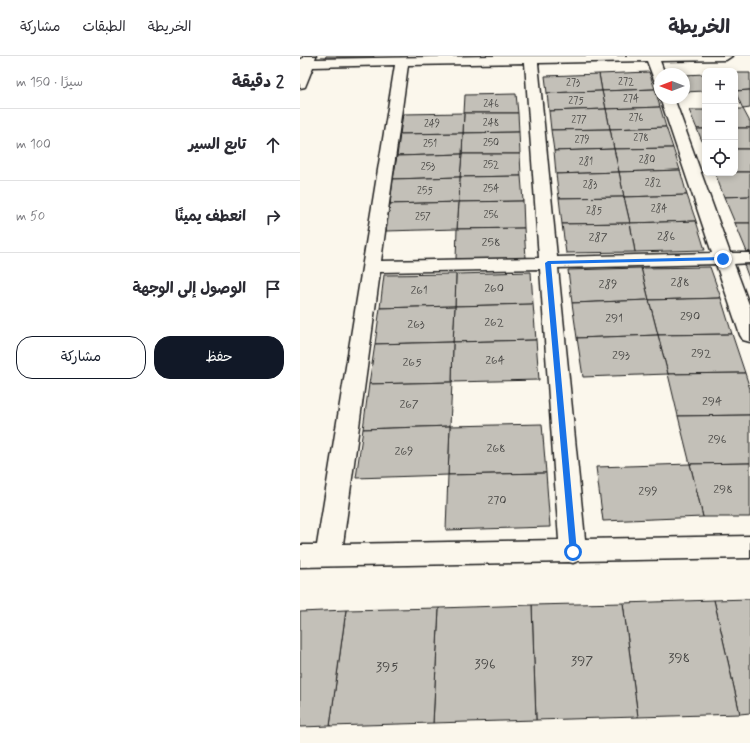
<!DOCTYPE html>
<html lang="ar">
<meta charset="utf-8">
<style>
:root{--surface:#fff;--page:#f7f7f7;--text:#2b2b33;--muted:#7c7c81;--line:#e1e1e2;--accent:#111827}
body{margin:0;font-family:Mynerve,"Playpen Sans Arabic",sans-serif;background:var(--page);color:var(--text);direction:rtl}
.controls{position:absolute;right:12px;top:12px;display:grid;overflow:hidden;border-radius:8px;box-shadow:0 2px 6px #0003}
.controls button{width:36px;height:36px;display:grid;place-items:center;padding:0;border:0;border-bottom:1px solid var(--line);background:var(--surface);color:var(--text);font:20px sans-serif}
.compass{position:absolute;left:354px;top:12px;width:36px;height:36px;border-radius:50%;background:var(--surface);box-shadow:0 2px 6px #0003;rotate:270deg}
.stop{position:absolute;width:12px;height:12px;margin:-9px;border:3px solid #1a73e8;border-radius:50%;background:#fff}
.stop.end{background:#1a73e8;border-color:#fff;box-shadow:0 1px 4px #0008}
.list{margin:0;padding:0;list-style:none}
h2{display:flex;justify-content:space-between;align-items:center;height:52px;margin:0;padding:0 16px;font-size:17px}
h2 small{font-size:13px;font-weight:400;color:var(--muted)}
.list li{display:grid;grid-template-columns:26px 1fr auto;gap:12px;align-items:center;box-sizing:border-box;height:72px;padding:0 16px;border-top:1px solid var(--line)}
.list b{display:block;font-size:15px;white-space:nowrap}
.list em{font-size:13px;font-style:normal;color:var(--muted)}
.actions{display:flex;gap:8px;padding:12px 16px}
.actions a{flex:1;padding:9px 0;border:1px solid var(--accent);border-radius:16px;text-align:center;font-size:14px;color:var(--accent)}
.actions .main{background:var(--accent);color:#fff}
.icon{flex:none;width:22px;height:22px;fill:none;stroke:currentColor;stroke-width:2;stroke-linecap:round;stroke-linejoin:round}
.map{position:relative;flex:none;width:450px;height:687px;overflow:hidden;direction:ltr}
header{display:flex;align-items:center;gap:24px;box-sizing:border-box;height:56px;padding:0 20px;background:var(--surface);border-bottom:1px solid var(--line)}
header strong{font-size:19px}
nav{display:flex;gap:22px;margin-inline-start:auto;font-size:14px}
main{display:flex}
aside{flex:1;background:var(--surface)}
.map>svg:first-child{display:block}
</style>
<header>
<strong>الخريطة</strong>
<nav><a>الخريطة</a><a>الطبقات</a><a>مشاركة</a></nav>
</header>
<main>
<div class="map">
<svg width="450" height="687" viewBox="0 0 450 687">
<rect width="100%" height="100%" fill="#fbf7ec"/>
<filter id="ink" filterUnits="userSpaceOnUse"><feTurbulence type="fractalNoise" baseFrequency=".025" numOctaves="2"/><feDisplacementMap in="SourceGraphic" scale="8" xChannelSelector="R" yChannelSelector="G"/><feConvolveMatrix kernelMatrix="1 2 1 2 8 2 1 2 1" color-interpolation-filters="sRGB"/></filter>
<g filter="url(#ink)">
<!-- building -->
<g fill="#c3c0b8" stroke="#1c1c1c">
<path d="M26,0H74L73,3H25Z"/>
<path d="M349,16L355,33L302,35L299,18Z"/>
<path d="M435,17H450V34L435,35Z"/>
<path d="M299,18L302,35L247,37L245,20Z"/>
<path d="M405,18V35L384,36V19Z"/>
<path d="M355,33L360,51L306,53L302,35Z"/>
<path d="M450,34V52L443,53L435,35Z"/>
<path d="M302,35L306,53L249,55L247,37Z"/>
<path d="M216,38L218,57H164L165,39Z"/>
<path d="M360,51L366,71L310,73L306,53Z"/>
<path d="M306,53L310,73L251,74L249,55Z"/>
<path d="M435,53H443L450,66V72H435Z"/>
<path d="M389,54H405V73H397Z"/>
<path d="M164,57H218L219,76L163,77Z"/>
<path d="M164,57L163,77L100,78L103,58Z"/>
<path d="M366,71L373,92L314,93L310,73Z"/>
<rect x="435" y="72" width="15" height="21"/>
<path d="M310,73L314,93L254,95L251,74Z"/>
<path d="M397,73H405V92Z"/>
<path d="M219,76L220,98H162L163,77Z"/>
<path d="M163,77L162,98L97,100L100,78Z"/>
<path d="M373,92L380,114L319,116L314,93Z"/>
<path d="M314,93L319,116L256,118L254,95Z"/>
<rect x="435" y="93" width="15" height="23"/>
<path d="M162,98H220L221,120L160,121Z"/>
<path d="M162,98L160,121L93,123L97,100Z"/>
<path d="M380,114L387,139L324,141L319,116Z"/>
<path d="M319,116L324,141L259,142L256,118Z"/>
<path d="M435,116H450V140L424,141L415,117Z"/>
<path d="M221,120L223,145L159,146L160,121Z"/>
<path d="M160,121L159,146L90,148L93,123Z"/>
<path d="M387,139L396,165L330,167L324,141Z"/>
<path d="M450,140V167H435L424,141Z"/>
<path d="M324,141L330,167L262,168L259,142Z"/>
<path d="M223,145L224,172L157,173L159,146Z"/>
<path d="M159,146L157,173L86,175L90,148Z"/>
<path d="M396,165L405,194L335,196L330,167Z"/>
<path d="M330,167L335,196L266,197L262,168Z"/>
<path d="M435,167H450V196H447Z"/>
<path d="M224,172L226,202L156,203L157,173Z"/>
<path d="M444,209H450V225Z"/>
<path d="M410,211L421,242L349,244L341,212Z"/>
<path d="M341,212L349,244L272,247L268,214Z"/>
<path d="M231,216L233,248L155,250L156,218Z"/>
<path d="M156,218L155,250L80,252L84,219Z"/>
<path d="M421,242L432,278L358,279L349,244Z"/>
<path d="M349,244L358,279L277,282L272,247Z"/>
<path d="M233,248L236,284L153,286L155,250Z"/>
<path d="M155,250L153,286L75,288L80,252Z"/>
<path d="M432,278L445,317L368,318L358,279Z"/>
<path d="M358,279L368,318L283,321L277,282Z"/>
<path d="M236,284L239,324L152,326L153,286Z"/>
<path d="M153,286L152,326L69,328L75,288Z"/>
<path d="M445,317L450,333V359L378,360L368,318Z"/>
<path d="M152,326L150,370L63,373L69,328Z"/>
<path d="M450,359V407L390,408L378,360Z"/>
<path d="M242,368L246,417L148,419L150,370Z"/>
<path d="M150,370L148,419L56,422L63,373Z"/>
<path d="M450,407V461H403L390,408Z"/>
<path d="M390,408L403,461L303,465L296,411Z"/>
<path d="M246,417L250,471L146,474L148,419Z"/>
<path d="M450,543V657L440,658L414,544Z"/>
<path d="M414,544L440,658L338,661L323,547Z"/>
<path d="M323,547L338,661L236,664L232,549Z"/>
<path d="M232,549L236,664L133,667L139,552Z"/>
<path d="M139,552L133,667L30,670L46,554Z"/>
<path d="M46,554L30,670L0,671V556Z"/>
</g>
<g fill="none" stroke-linecap="round" stroke-linejoin="round">
<defs>
<path id="minor" d="M4,0H16L15,3L190,0H432L426,4L360,5L365,18H360V27L355,26L347,5L238,7L257,201L412,197L360,42H374L430,197H450V207L434,208L450,251V286L443,284L440,279L416,208L258,212L285,483L450,480V502L278,505L273,507L269,506L0,511V489H17L95,9L13,11L5,31L0,32V3H2ZM225,7L239,202L81,205L108,9ZM240,213L259,484L43,488L80,216Z"/>
</defs>
<!-- minor casing -->
<use href="#minor" stroke="#1c1c1c" stroke-width="3"/>
<!-- minor -->
<use href="#minor" fill="#fbf7ec" fill-rule="evenodd"/>
</g>
</g>
<!-- route -->
<path fill="#1a73e8" d="M423,201L425,204L251,208L277,496L273,499L270,498L245,207L248,205Z"/>
<g text-anchor="middle" dominant-baseline="central" stroke-width="3" stroke-linejoin="round" paint-order="stroke">
<!-- far-number labels -->
<g font-size="10" fill="#464543">
<text x="326" y="26">272</text>
<text x="273" y="27">273</text>
<text x="331" y="43">274</text>
<text x="276" y="45">275</text>
<text x="191" y="48">246</text>
<text x="336" y="62">276</text>
<text x="279" y="64">277</text>
<text x="191" y="67">248</text>
<text x="132" y="68">249</text>
<text x="341" y="82">278</text>
<text x="282" y="84">279</text>
<text x="191" y="87">250</text>
<text x="130" y="88">251</text>
<text x="347" y="104">280</text>
<text x="286" y="106">281</text>
<text x="191" y="109">252</text>
<text x="128" y="111">253</text>
<text x="353" y="127">282</text>
<text x="290" y="129">283</text>
<text x="191" y="133">254</text>
<text x="125" y="135">255</text>
<text x="359" y="153">284</text>
<text x="294" y="155">285</text>
<text x="191" y="159">256</text>
<text x="123" y="161">257</text>
</g>
<!-- number labels -->
<g font-size="12" fill="#464543">
<text x="366" y="181">286</text>
<text x="298" y="182">287</text>
<text x="191" y="187">258</text>
<text x="380" y="227">288</text>
<text x="308" y="229">289</text>
<text x="194" y="233">260</text>
<text x="119" y="235">261</text>
<text x="390" y="261">290</text>
<text x="314" y="263">291</text>
<text x="194" y="267">262</text>
<text x="116" y="269">263</text>
<text x="401" y="298">292</text>
<text x="321" y="300">293</text>
<text x="195" y="305">264</text>
<text x="112" y="307">265</text>
<text x="412" y="346">294</text>
<text x="109" y="349">267</text>
<text x="417" y="384">296</text>
<text x="196" y="393">268</text>
<text x="104" y="396">269</text>
<text x="423" y="434">298</text>
<text x="348" y="436">299</text>
<text x="197" y="445">270</text>
</g>
<!-- near-number labels -->
<g font-size="14" fill="#464543">
<text x="379" y="602">398</text>
<text x="282" y="605">397</text>
<text x="185" y="608">396</text>
<text x="87" y="611">395</text>
</g>
</g>
</svg>
<div class="controls">
<button>+</button>
<button>−</button>
<button><svg class="icon" aria-label="locate" viewBox="0 0 24 24"><circle cx="12" cy="12" r="6"/><path d="M12 2v4M12 18v4M2 12h4M18 12h4"/></svg></button>
</div>
<svg class="compass" viewBox="-18 -18 36 36"><path d="M0-13l5 13h-10z" fill="#e53935"/><path d="M0 13l5-13h-10z" fill="#7c7c81"/></svg>
<div class="stop" style="left:273px;top:496px"></div>
<div class="stop end" style="left:423px;top:203px"></div>
</div>
<aside>
<h2>2 دقيقة<small>سيرًا · 150 m</small></h2>
<ul class="list">
<li><svg class="icon" aria-label="ahead" viewBox="0 0 24 24"><path d="M12 20V5M6 11l6-6 6 6"/></svg><div><b>تابع السير</b></div><em>100 m</em></li>
<li><svg class="icon" aria-label="right" viewBox="0 0 24 24"><path d="M7 20v-9h11M14 6l5 5-5 5"/></svg><div><b>انعطف يمينًا</b></div><em>50 m</em></li>
<li><svg class="icon" aria-label="arrive" viewBox="0 0 24 24"><path d="M6 21V4h12l-3 4 3 4H6"/></svg><div><b>الوصول إلى الوجهة</b></div></li>
</ul>
<div class="actions"><a class="main">حفظ</a><a>مشاركة</a></div>
</aside>
</main>
